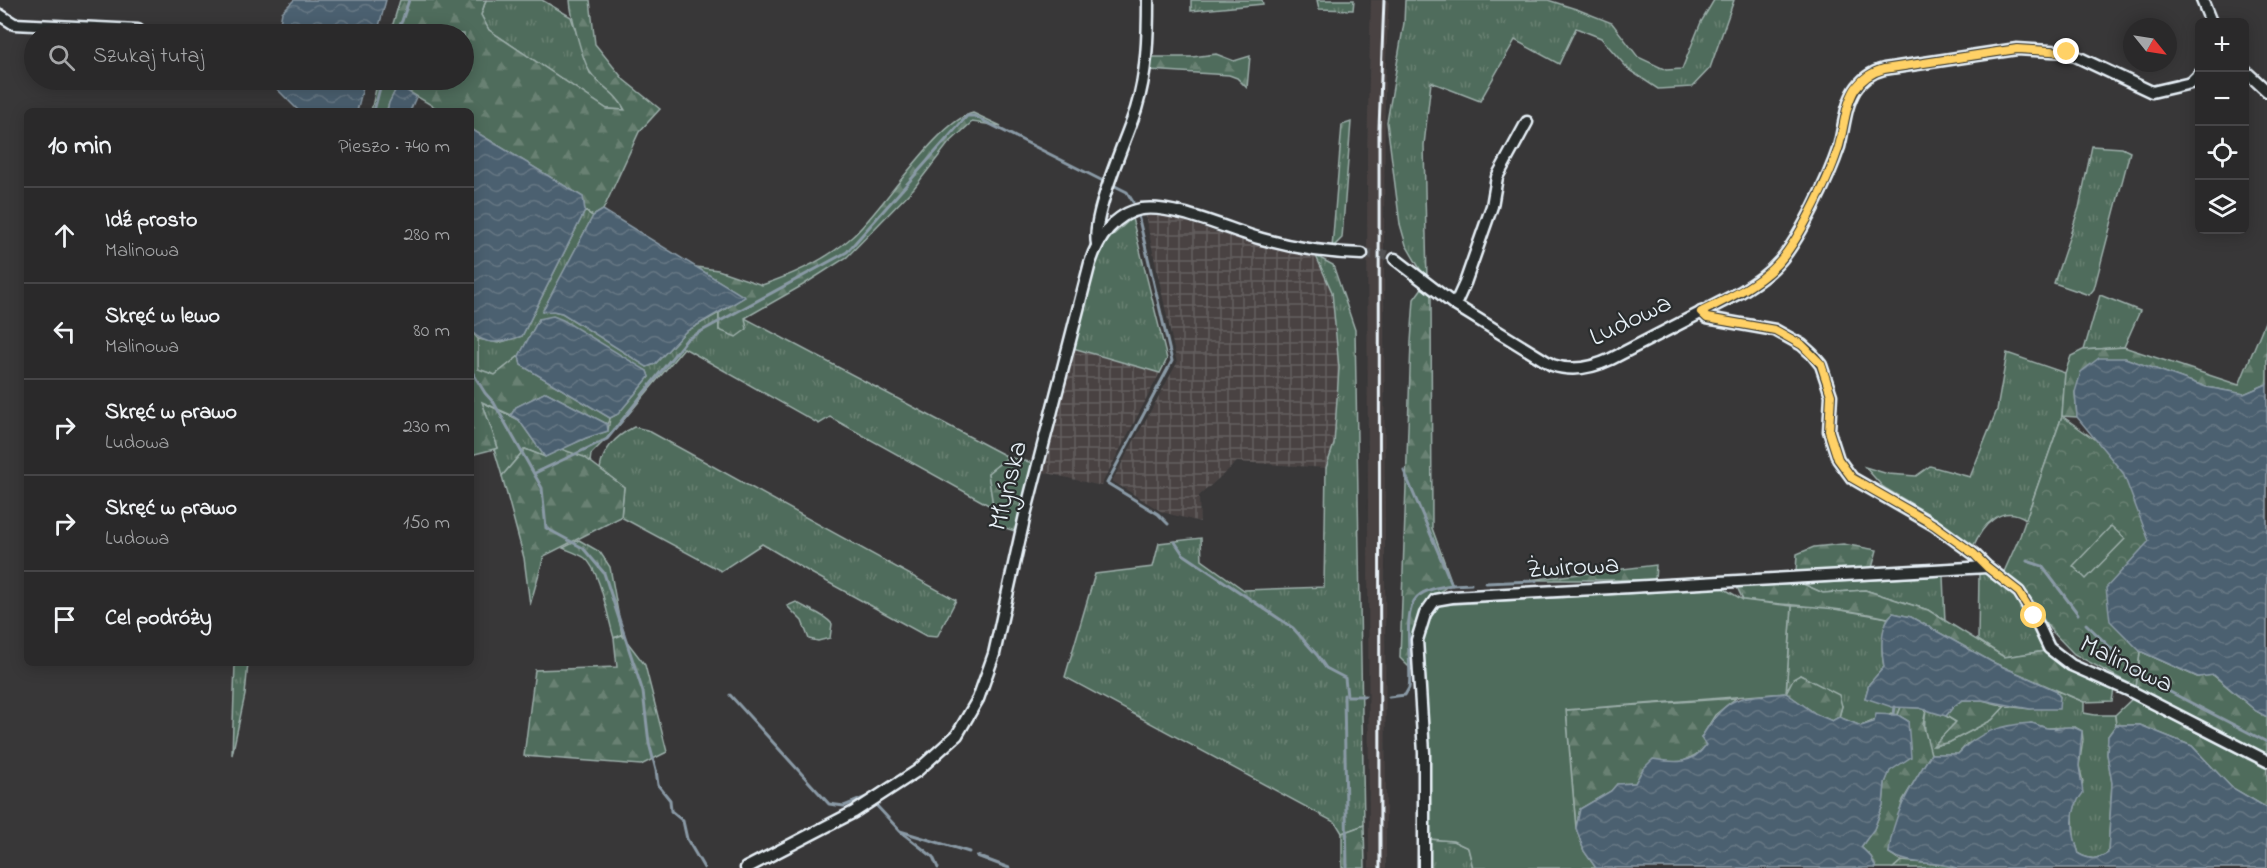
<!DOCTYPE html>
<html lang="pl">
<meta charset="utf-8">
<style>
:root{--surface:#2a292a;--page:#323132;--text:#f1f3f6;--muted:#a5a6a8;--line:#464547}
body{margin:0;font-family:"Indie Flower",sans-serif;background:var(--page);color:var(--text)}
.controls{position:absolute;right:18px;top:18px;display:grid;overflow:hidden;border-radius:9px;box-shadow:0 3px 15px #0003}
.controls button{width:54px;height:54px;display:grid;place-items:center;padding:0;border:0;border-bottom:2px solid var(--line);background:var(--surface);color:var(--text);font:30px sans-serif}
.compass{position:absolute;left:2123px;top:18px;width:54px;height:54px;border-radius:50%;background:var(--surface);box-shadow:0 3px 15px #0003;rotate:120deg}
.stop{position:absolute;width:18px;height:18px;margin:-14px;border:4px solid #ffd166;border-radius:50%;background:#fff}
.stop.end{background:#ffd166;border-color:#fff;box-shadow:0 2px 6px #0008}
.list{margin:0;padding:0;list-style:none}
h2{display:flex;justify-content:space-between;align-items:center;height:78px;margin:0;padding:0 24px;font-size:26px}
h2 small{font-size:20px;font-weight:400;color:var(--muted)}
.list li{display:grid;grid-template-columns:39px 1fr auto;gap:18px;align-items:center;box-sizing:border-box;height:96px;padding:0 24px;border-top:2px solid var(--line)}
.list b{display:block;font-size:22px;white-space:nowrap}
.list p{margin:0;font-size:20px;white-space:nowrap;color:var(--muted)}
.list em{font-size:20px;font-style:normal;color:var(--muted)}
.icon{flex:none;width:33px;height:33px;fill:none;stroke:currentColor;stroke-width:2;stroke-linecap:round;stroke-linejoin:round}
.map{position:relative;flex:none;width:2267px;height:868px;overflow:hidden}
.search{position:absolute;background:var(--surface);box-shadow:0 3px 15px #0003;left:24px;top:24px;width:450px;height:66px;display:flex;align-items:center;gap:15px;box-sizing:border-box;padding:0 21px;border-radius:33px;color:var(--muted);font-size:22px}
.panel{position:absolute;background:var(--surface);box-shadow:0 3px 15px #0003;left:24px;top:108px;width:450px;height:558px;border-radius:9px}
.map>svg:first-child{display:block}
</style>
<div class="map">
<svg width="2267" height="868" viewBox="0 0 2267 868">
<defs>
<pattern id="industrial-grid" width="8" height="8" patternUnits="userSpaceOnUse" patternTransform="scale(1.5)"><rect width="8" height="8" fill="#494343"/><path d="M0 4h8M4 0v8" fill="none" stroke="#635f5f"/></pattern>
<pattern id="grass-tufts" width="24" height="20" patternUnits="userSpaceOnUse" patternTransform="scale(1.5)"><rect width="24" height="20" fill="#506c5b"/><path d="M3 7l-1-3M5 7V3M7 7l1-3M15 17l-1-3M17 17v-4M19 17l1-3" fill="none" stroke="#698173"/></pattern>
<pattern id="forest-firs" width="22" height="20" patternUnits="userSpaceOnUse" patternTransform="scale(1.5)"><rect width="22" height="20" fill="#506c5b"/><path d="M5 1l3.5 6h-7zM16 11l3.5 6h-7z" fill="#698173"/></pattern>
<pattern id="park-crowns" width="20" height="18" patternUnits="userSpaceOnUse" patternTransform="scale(1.5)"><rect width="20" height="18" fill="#506c5b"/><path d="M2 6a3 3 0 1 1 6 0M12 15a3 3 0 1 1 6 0" fill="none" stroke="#698173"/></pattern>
<pattern id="water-waves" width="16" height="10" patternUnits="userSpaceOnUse" patternTransform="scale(1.5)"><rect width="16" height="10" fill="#4c606f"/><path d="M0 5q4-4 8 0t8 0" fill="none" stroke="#667784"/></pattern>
</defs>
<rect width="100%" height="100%" fill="#383738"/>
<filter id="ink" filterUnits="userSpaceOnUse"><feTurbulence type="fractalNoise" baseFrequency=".0167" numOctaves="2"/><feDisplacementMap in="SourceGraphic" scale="12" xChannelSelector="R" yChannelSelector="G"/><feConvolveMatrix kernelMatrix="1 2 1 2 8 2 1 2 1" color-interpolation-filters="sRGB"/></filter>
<g filter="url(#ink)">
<!-- built -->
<path fill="#494343" d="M1371,0H1389L1385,81L1384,242L1386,868H1369L1367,154Z"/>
<!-- industrial -->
<g fill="url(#industrial-grid)">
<path d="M1145,215H1166L1222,234L1316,256L1332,292L1339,368L1334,444L1326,468L1237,462L1199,496L1200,522L1162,512L1112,481L1177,363Z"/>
<path d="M1073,348L1160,373L1101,486L1039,471Z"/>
</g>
<!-- grass -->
<g fill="url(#grass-tufts)" stroke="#9caeaa" stroke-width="1.5">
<path d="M486,0H542L571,17L590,73L614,93L625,110L607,109L489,30L481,15Z"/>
<path d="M1191,0H1262L1263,4L1191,11Z"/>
<path d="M1317,0H1354L1353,10L1319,9Z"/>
<path d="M1405,0H1548L1579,10L1612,23L1638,57L1666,70L1682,69L1701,22L1714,0H1734L1710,68L1692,87L1658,89L1629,70L1601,38L1576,28L1559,64L1515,40L1480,101L1431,82L1424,145L1427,281L1406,245L1400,224L1387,122L1404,23Z"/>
<path d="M1351,122L1342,238L1332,248L1342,125Z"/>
<path d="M2092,146L2122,148L2130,152L2094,289L2089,295L2054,283L2079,208Z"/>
<path d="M585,211L593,216L543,311H553L562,313L647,367L655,364L685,332L719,313V330L745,318L1008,457L988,473L994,508L830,417L819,424L684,348L616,429L591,454L590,462L561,449L586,438L608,431L610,418L618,414L649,377L647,371L539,319L519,356L495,375L478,369V339L498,343L522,336Z"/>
<path d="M1132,218L1167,359L1160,373L1073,348L1101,246Z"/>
<path d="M1316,256L1333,265L1355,330L1364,825L1342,833L1336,823L1065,677L1095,574L1153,567L1159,543L1201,538L1202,560L1244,590L1324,587L1326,468L1334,444L1339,368L1332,292Z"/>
<path d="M2100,295L2140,311L2124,347L2084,350Z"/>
<path d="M2007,353L2065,373L2062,416L2026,519C2001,503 1982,526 1973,547L1937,519L1883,487L1865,467L1888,474L1916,476L1930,466L1970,477L1997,410Z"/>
<path d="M482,402L519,420L545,457L525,449L502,476L494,449L498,448Z"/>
<path d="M634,427L647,430L956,600L937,637L926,636L813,574L762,544L721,571L621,517L624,487L600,469C603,449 616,436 634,427Z"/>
<path d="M579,540L600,552L610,567L622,635L614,638C608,619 600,570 585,558C579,554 570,551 563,548Z"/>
<path d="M1986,573L2015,595L2030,617L2046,651L2004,657L1978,640L1979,574Z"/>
<path d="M1943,576L1945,622L1928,610L1865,590L1823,593L1803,584Z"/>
<path d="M796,602C808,610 823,613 832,624L830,638L818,641L809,639L802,621L787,606Z"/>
<path d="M1792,606H1818L1888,618C1881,633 1881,651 1884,667L1869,684L1865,698L1901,707L1898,715L1891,713L1861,726L1839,717L1842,706L1822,687L1800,675L1787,688L1786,693Z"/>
<path d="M235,663H248L245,695L232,755Z"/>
<path d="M2055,690L2084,702V713L2095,715H2115L2116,725L2108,736L2107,754L2112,783L2108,853C2097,860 2090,860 2079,854L2074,838L2073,813L2083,782L2079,766L2083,740L2082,731L2075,727L2047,728L2031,723L1967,744L1958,754H1931C1925,738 1923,727 1926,710L1946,716L1956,722L1935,746L1950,742L1992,720L2005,706L2030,709L2060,697Z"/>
<path d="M1430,839L1453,841L1468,848L1473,868H1428Z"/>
<path d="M1901,861L1948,865L1957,868H1893Z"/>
</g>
<!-- forest -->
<g fill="url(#forest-firs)" stroke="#9caeaa" stroke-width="1.5">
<path d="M400,0H486L481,15L489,30L607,109L625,110C615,91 599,86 590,72C582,59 571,16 570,0H590L595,44L624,80L660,109L639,132L603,210L593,216L585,211L583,197L471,129V111H441L398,85L389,103L387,111H371L378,80H464V34H390Z"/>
<path d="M1216,54L1234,61L1250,56L1247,88L1237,78L1229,75L1149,70V57H1192Z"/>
<path d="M973,113L1001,126L972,122L948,144L914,188L847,257L803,285L745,318L747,329L736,337L719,330V313L744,297L696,267L718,270L762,285C795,274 826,260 852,237C882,211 937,121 973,113Z"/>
<path d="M1422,288L1431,295L1432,528L1452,583C1433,596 1415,613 1412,638C1410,648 1413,661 1413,671L1400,658L1411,342L1414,299Z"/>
<path d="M2267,317V384L2244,394L2206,387L2125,358L2075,392L2077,417L2062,416L2065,373L2071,356L2083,350L2124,347L2239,385Z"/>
<path d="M471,331L478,339V369L495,375L519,356L521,365L610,418L607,424L546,392L516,407L511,415L482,402L498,448L471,455Z"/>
<path d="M525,449L545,457L561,449L584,457L624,487L621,517L544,556L530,605L524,558L502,476Z"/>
<path d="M1008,457L1034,463L1018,532L996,525L988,473Z"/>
<path d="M1843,544L1877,550L1872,568L1796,573L1797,554L1814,547Z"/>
<path d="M1656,565L1655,580H1529Z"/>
<path d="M1803,584L1823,593L1865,590L1928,610L2004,657L2046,651L2114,689L2112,701L2084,702L1992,662L1911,617L1893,613L1888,618C1840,607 1792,606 1743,600L1737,587Z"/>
<path d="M622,635L645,665L667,752L641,765L524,756L535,670L617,667L614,638Z"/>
<path d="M2140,651L2197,677L2213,675L2256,711L2267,717V758L2136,687Z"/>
<path d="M1800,675L1839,695L1842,706L1839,717L1832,721L1816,714L1786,693L1793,679Z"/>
<path d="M1736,698L1715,715L1701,738L1706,745C1692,764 1665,766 1643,769L1635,783L1617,784L1611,791L1580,809L1576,828L1566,710Z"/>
<path d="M2132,699L2267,769V808L2231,787L2192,746L2140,725H2116L2115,715Z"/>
<path d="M1962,700H1982L2005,706L1992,720L1950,742L1933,746L1956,722L1946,716L1953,707Z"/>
<path d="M1901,707L1919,708L1926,710L1923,724L1931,754L1903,800L1889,853L1901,861L1893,868H1876L1871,857L1861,847L1874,829L1883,805L1885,783L1908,721L1898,715Z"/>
<path d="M1364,825L1365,868H1342V833Z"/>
</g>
<!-- park -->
<path fill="url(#park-crowns)" stroke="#9caeaa" stroke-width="1.5" d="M2062,416L2094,439L2154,417L2198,677L2140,651L2136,687L2074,654L2050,629L2022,588L2003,574L2020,536Z"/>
<!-- garden -->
<g fill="#506c5b" stroke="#9caeaa" stroke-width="1.5">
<path d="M2111,526L2125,539L2086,579L2073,566Z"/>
<path d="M1723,588L1743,600L1792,606L1786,693L1566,710L1576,828L1584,851L1596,868H1473L1468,848L1453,841L1430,839L1429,753L1422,640L1429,616L1438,605Z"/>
</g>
<!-- water -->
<g fill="url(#water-waves)" stroke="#8a9aa6" stroke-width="1.5">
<path d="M294,0H386L377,34H278L282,12Z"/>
<path d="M271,80H365L357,111H299L274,86Z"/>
<path d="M398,85L416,97L410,111H387L389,103Z"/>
<path d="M471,129L583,197L585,211L522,336C502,342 487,348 471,331Z"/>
<path d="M603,210L745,297L685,332L655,364L647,367L562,313L553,311L542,312L593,216Z"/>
<path d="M553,316L563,320L647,371L649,377L618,414L610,418L521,365L519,356L539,319Z"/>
<path d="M2099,358H2125L2206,387L2244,394L2267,384V717L2256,711L2214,675L2198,677L2140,651L2110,621L2106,588L2149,541L2123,473L2077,417L2075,392L2081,372Z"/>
<path d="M546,392L607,424L608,431L586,438L545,457L519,420L511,415L516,407Z"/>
<path d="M1893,613L1911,617L1992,662L2055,690L2060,697L2059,709H2030L1982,700H1962L1953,707L1946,716L1919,708L1892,707L1865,698L1869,684L1884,667C1881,650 1879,626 1893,613Z"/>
<path d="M1786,693L1816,714L1832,721L1839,717L1861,726L1874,722L1876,714L1898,715L1908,721L1911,757L1890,771L1885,783L1883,805L1874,829L1861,847L1871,857L1876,868H1596L1584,851L1576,828L1580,809L1611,791L1617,784L1635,783L1643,769L1653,759C1675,763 1692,765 1706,745L1701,738C1728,693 1737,698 1786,693Z"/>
<path d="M2031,723C2036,724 2042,727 2047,728C2061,730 2069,723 2082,731L2079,766L2083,793C2068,810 2072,833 2079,854C2090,860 2097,860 2108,853L2112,783L2107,754L2108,736L2116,725H2140L2192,746L2231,787L2267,808V868H1957C1933,860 1911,867 1889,853C1892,815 1911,786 1931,754H1958C1979,731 2002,725 2031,723Z"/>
</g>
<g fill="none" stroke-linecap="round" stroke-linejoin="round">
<!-- stream -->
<g stroke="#8a9aa6" stroke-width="3">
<path d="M395,34L402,21L409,0"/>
<path d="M374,111L382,80"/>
<path d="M1115,186L1127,192L1133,202"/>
<path d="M1138,215L1172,361L1107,483L1158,514L1168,524"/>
<path d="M471,370L485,393L494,403L542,488L546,528L583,548L604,573L643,692L649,743L656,770L658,785L670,800L671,811L683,821L687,839L704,868"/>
<path d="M535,473L607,439L687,339L847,252L967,116H974L1103,181"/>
<path d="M1175,542L1183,554L1293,628L1317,655L1326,668L1345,678L1347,696H1365"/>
<path d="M2027,561L2042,566L2078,614"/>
<path d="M1486,583L1536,581"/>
<path d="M1452,585L1471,584"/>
<path d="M2086,624L2141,677L2267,742"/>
<path d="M730,695L829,804L844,806L869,796"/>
<path d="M1344,695L1347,868"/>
<path d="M1389,697L1405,695L1409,688C1413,665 1401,613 1417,597C1426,589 1440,587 1452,585L1404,471"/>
<path d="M1894,714L1895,707"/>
<path d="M876,805L900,831L969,852"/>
<path d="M901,832L933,857L938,868"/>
<path d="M977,856L1009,868"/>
</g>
<!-- minor-tunnel -->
<path stroke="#525355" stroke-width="10" stroke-dasharray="10 5" stroke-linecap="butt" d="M1362,254L1385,255L1395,259"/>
<defs>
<g id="minor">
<path d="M2202,0L2211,22"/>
<path d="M0,15L14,24L138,30"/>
<path d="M2244,70L2267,91"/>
<path d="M1097,244C1091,216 1126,140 1136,109C1147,73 1148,37 1148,0"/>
<path d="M1395,259L1455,305L1552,365C1572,372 1592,368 1611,359L1741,292C1755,283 1769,274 1780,261C1801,237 1829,177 1839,147C1844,128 1845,106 1855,90C1862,79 1872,72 1884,69L2017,49L2067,52L2152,92L2191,83L2200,74"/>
<path d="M1455,305L1465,283L1492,206L1497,177L1527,122"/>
<path d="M1701,312L1707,318L1775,330L1802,345L1812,354L1821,365L1831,395L1829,431L1838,459L1852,478L1934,525L1974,554L1987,567L2019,592L2034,616L2049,648L2071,665L2130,691L2267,761"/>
<path d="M746,868L854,812L917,771L957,735L978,699L994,654L1025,515L1090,263C1098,239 1114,214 1141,209C1174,204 1229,230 1262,239C1295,248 1328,253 1362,254"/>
<path d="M1424,868V753L1417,640L1425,614L1435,600L1452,597L1987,567"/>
</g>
</defs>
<!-- minor casing -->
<use href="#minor" stroke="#e8f1f8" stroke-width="15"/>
<!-- minor -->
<use href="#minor" stroke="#2a2d2e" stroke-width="10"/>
<!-- rail -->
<path stroke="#e8f1f8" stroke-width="3" d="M1380,868L1379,128L1384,0"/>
</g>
</g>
<g fill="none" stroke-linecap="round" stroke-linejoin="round" filter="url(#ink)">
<!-- route -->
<path stroke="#ffd166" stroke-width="8" d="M2034,616L2019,592L1987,567L1974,554L1934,525L1852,478L1838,459L1829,431L1831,395L1821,364L1802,345L1775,330L1707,318L1701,312C1731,297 1763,283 1784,256C1803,231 1830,177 1839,146C1844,128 1845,106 1855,89C1862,79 1872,72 1884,69L2017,49L2067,52"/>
</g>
<g text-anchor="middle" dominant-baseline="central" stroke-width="4.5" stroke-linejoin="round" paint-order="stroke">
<!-- street labels -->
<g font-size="27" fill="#e8f1f8" stroke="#2a2d2e">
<text transform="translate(1631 321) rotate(-26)">Ludowa</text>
<text transform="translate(1009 486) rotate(-76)">Młyńska</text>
<text transform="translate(1573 568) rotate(-3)">Żwirowa</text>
<text transform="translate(2126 665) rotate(26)">Malinowa</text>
</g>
</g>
</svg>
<div class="controls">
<button>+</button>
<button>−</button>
<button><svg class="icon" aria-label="locate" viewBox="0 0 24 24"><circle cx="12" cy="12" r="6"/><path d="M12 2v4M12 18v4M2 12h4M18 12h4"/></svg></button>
<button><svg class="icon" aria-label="layers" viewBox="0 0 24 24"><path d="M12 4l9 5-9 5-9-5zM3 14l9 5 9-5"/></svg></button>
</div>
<svg class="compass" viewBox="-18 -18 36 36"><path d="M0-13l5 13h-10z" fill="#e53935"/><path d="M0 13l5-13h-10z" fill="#a5a6a8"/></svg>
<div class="stop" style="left:2034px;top:616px"></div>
<div class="stop end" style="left:2067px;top:52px"></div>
<div class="search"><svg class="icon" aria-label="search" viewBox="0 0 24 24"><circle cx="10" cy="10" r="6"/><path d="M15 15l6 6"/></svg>Szukaj tutaj</div>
<section class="panel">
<h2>10 min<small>Pieszo · 740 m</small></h2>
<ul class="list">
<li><svg class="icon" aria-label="ahead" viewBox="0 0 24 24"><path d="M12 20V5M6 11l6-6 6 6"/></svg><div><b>Idź prosto</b><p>Malinowa</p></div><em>280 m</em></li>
<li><svg class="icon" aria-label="left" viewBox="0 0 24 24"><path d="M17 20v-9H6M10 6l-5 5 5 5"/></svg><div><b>Skręć w lewo</b><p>Malinowa</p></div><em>80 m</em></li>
<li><svg class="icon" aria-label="right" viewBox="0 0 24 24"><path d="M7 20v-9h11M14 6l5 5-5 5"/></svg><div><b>Skręć w prawo</b><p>Ludowa</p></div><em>230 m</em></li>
<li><svg class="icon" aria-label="right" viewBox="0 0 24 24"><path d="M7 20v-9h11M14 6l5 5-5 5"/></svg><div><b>Skręć w prawo</b><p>Ludowa</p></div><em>150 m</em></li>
<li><svg class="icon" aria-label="arrive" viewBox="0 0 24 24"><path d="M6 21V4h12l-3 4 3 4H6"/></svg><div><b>Cel podróży</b></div></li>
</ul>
</section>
</div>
